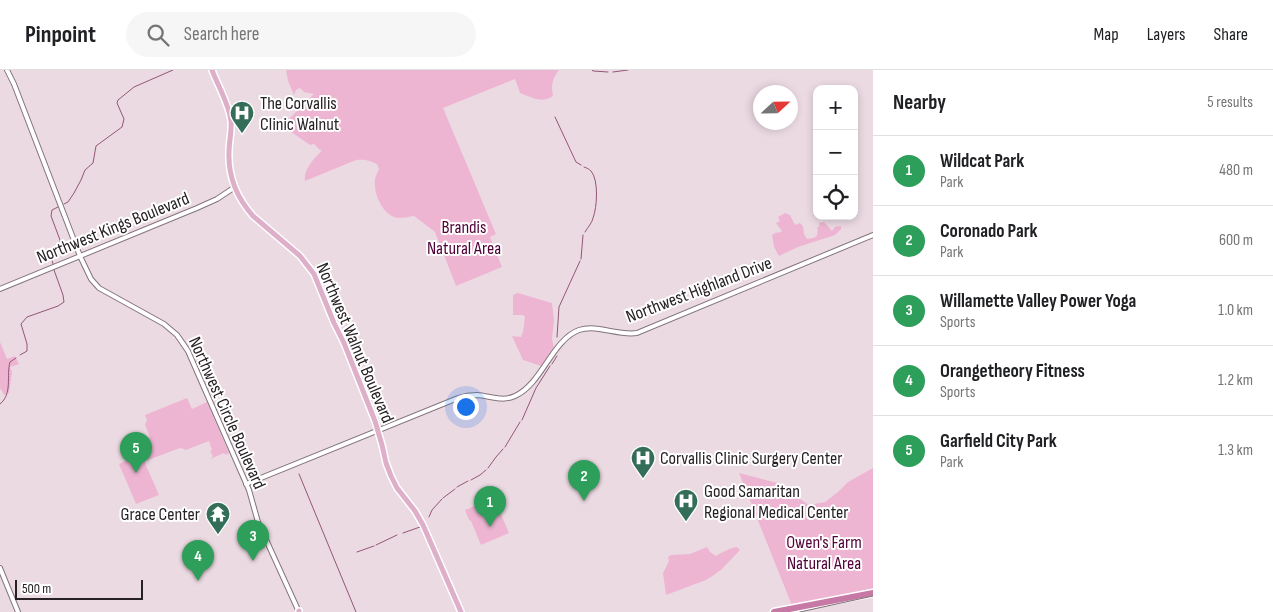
<!DOCTYPE html>
<meta charset="utf-8">
<style>
:root{--surface:#fff;--page:#f6f6f6;--text:#202124;--muted:#757577;--line:#e0e0e0;--accent:#2563eb}
body{margin:0;font-family:"Sofia Sans Condensed",sans-serif;background:var(--page);color:var(--text)}
.controls{position:absolute;right:15px;top:15px;display:grid;overflow:hidden;border-radius:10px;box-shadow:0 2px 8px #0003}
.controls button{width:45px;height:45px;display:grid;place-items:center;padding:0;border:0;border-bottom:1px solid var(--line);background:var(--surface);color:var(--text);font:25px sans-serif}
.compass{position:absolute;left:753px;top:15px;width:45px;height:45px;border-radius:50%;background:var(--surface);box-shadow:0 2px 8px #0003;rotate:68deg}
.scale{position:absolute;left:15px;bottom:12px;width:128px;box-sizing:border-box;padding-left:5px;border:2px solid #272124;border-top:0;font-size:14px;line-height:18px;white-space:nowrap;color:#272124;-webkit-text-stroke:4px #fff;paint-order:stroke}
.you{position:absolute;left:465px;top:336px;width:18px;height:18px;margin:-12px;border:4px solid #fff;border-radius:50%;background:#1a73e8;box-shadow:0 0 0 8px #1a73e833}
.badge{display:grid;place-items:center;width:32px;height:32px;border-radius:50%;background:var(--accent);color:#fff;font-size:16px;font-weight:700}
.pin{position:absolute;translate:-50% -41px;filter:drop-shadow(0 1px 2px #0008)}
.pin::after{content:'';position:absolute;top:26px;width:18px;height:15px;background:inherit;clip-path:polygon(0 0,100% 0,50% 100%)}
.list{margin:0;padding:0;list-style:none}
h2{display:flex;justify-content:space-between;align-items:center;height:65px;margin:0;padding:0 20px;font-size:21px}
h2 small{font-size:16px;font-weight:400;color:var(--muted)}
.list li{display:grid;grid-template-columns:32px 1fr auto;gap:15px;align-items:center;box-sizing:border-box;height:70px;padding:0 20px;border-top:1px solid var(--line)}
.list b{display:block;font-size:19px;white-space:nowrap}
.list p{margin:0;font-size:16px;white-space:nowrap;color:var(--muted)}
.list em{font-size:16px;font-style:normal;color:var(--muted)}
.icon{flex:none;width:28px;height:28px;fill:none;stroke:currentColor;stroke-width:2;stroke-linecap:round;stroke-linejoin:round}
.map{position:relative;flex:none;width:873px;height:542px;overflow:hidden}
header{display:flex;align-items:center;gap:30px;box-sizing:border-box;height:70px;padding:0 25px;background:var(--surface);border-bottom:1px solid var(--line)}
header strong{font-size:24px}
nav{display:flex;gap:28px;margin-inline-start:auto;font-size:18px}
.search{width:350px;height:45px;background:var(--page);display:flex;align-items:center;gap:12px;box-sizing:border-box;padding:0 18px;border-radius:28px;color:var(--muted);font-size:19px}
main{display:flex}
aside{flex:1;background:var(--surface)}
.map>svg:first-child{display:block}
</style>
<header>
<strong>Pinpoint</strong>
<div class="search"><svg class="icon" aria-label="search" viewBox="0 0 24 24"><circle cx="10" cy="10" r="6"/><path d="M15 15l6 6"/></svg>Search here</div>
<nav><a>Map</a><a>Layers</a><a>Share</a></nav>
</header>
<main>
<div class="map">
<svg width="873" height="542" viewBox="0 0 873 542">
<rect width="100%" height="100%" fill="#ecdae3"/>
<!-- green -->
<g fill="#eeb5d3">
<path d="M286,0H559C552,10 551,14 553,26C542,34 531,27 520,23L515,9L443,38L496,164L490,167L502,197L456,216L435,162L414,146C408,147 400,149 394,147C382,143 373,122 375,110C375,107 378,102 379,99L377,94C369,90 364,89 356,90L305,111C303,99 315,88 322,80H320L314,74L310,75L284,57L289,49L314,24L304,22L300,18L296,20L294,25L288,11Z"/>
<path d="M785,143L790,145L795,155L800,153L803,156L804,164L807,169C816,168 819,167 817,157H819V153L824,152L832,161L835,157L841,156V159L835,165L798,177L779,186L774,177L772,165L775,163L781,162L782,161L776,153L780,151L778,147Z"/>
<path d="M518,223L552,233L554,250L552,269L554,278L541,296L523,290L512,266L521,267L523,262L525,247L523,245H513V225Z"/>
<path d="M0,272L7,289L15,286L19,294L10,297L12,302L9,323L4,325L1,319H0Z"/>
<path d="M187,328L192,339L207,332L229,383L226,385L224,383L210,389L213,386L210,381L212,380L209,371L186,380L181,378L177,379L148,390L140,371L150,367L145,355L147,350L145,345Z"/>
<path d="M141,384L159,425L136,434L119,394Z"/>
<path d="M873,398V523L793,538L739,403L777,413L809,435L825,432L838,422L848,412Z"/>
<path d="M494,428L509,463L481,475L471,451L469,450L465,440Z"/>
<path d="M707,477L710,482L716,486C723,482 729,478 737,477L740,480L722,499L714,505L706,510L666,525L663,503L669,491L668,487L671,485L690,484Z"/>
</g>
<g fill="none" stroke-linecap="round" stroke-linejoin="round">
<!-- stream -->
<g stroke="#925678" stroke-width="1">
<path d="M592,0L593,1L608,2"/>
<path d="M613,2L628,0"/>
<path d="M555,47L576,92L581,95"/>
<path d="M584,97C587,98 589,99 591,101C599,110 597,138 593,148C592,153 588,157 585,162"/>
<path d="M64,134L68,132L74,123L81,110L85,100L93,93L96,76L122,57L124,49L117,33L118,30L134,17L173,0"/>
<path d="M581,189L583,165"/>
<path d="M53,194C50,184 52,184 60,179V170L51,146L52,140L58,137"/>
<path d="M557,267L559,237L580,191"/>
<path d="M20,285L27,281V274L21,254L27,247L58,236L64,232L63,225L54,200"/>
<path d="M552,294L557,286"/>
<path d="M0,334C13,324 6,305 10,292L16,288"/>
<path d="M522,350L536,318L550,296"/>
<path d="M505,377L520,352"/>
<path d="M488,398L496,387L503,379"/>
<path d="M299,404L356,542"/>
<path d="M471,410L480,405L486,400"/>
<path d="M457,417L468,411"/>
<path d="M443,428L455,419"/>
<path d="M429,447L432,440L442,429"/>
<path d="M403,463L420,457"/>
<path d="M376,475L397,465"/>
<path d="M357,482L374,476"/>
</g>
<defs>
<g id="secondary">
<path d="M7,0L14,14L80,186L91,209L99,218L164,254L177,265L188,281L249,420L258,452L299,542"/>
<path d="M0,219L197,138L217,129L235,117"/>
<path d="M246,414L458,328C464,326 471,325 477,325C490,326 502,332 515,326C542,314 552,270 579,260C598,254 617,266 637,263L873,165"/>
<path d="M0,498L18,542"/>
</g>
<g id="primary">
<path d="M212,0C218,16 229,34 231,51C232,61 229,72 229,82C228,106 237,128 253,146L300,186L314,204L334,253L344,273L375,351L382,375L386,393L391,406L397,418L415,441L423,455L461,542"/>
<path d="M299,541V542"/>
</g>
<path id="highway" d="M774,542L873,523"/>
</defs>
<!-- secondary casing -->
<use href="#secondary" stroke="#83747b" stroke-width="6"/>
<!-- primary casing -->
<use href="#primary" stroke="#fff" stroke-width="8"/>
<!-- highway casing -->
<use href="#highway" stroke="#fff" stroke-width="9"/>
<!-- secondary -->
<use href="#secondary" stroke="#fff" stroke-width="4"/>
<!-- primary -->
<use href="#primary" stroke="#ddafc9" stroke-width="5"/>
<!-- highway -->
<use href="#highway" stroke="#c779a5" stroke-width="6"/>
<!-- rail -->
<path stroke="#7b7076" stroke-width="1" d="M800,542L873,526"/>
</g>
<!-- icons -->
<defs>
<symbol id="hospital-pin" viewBox="-11 -11 22 30"><path d="M0 17L-7.5 6A9.5 9.5 0 1 1 7.5 6Z" fill="#346e58" stroke="#fff"/><path d="M-5-5h3v3.5h4V-5h3V5h-3V1.5h-4V5h-3Z" fill="#fff"/></symbol>
<symbol id="temple-pin" viewBox="-11 -11 22 30"><path d="M0 17L-7.5 6A9.5 9.5 0 1 1 7.5 6Z" fill="#346e58" stroke="#fff"/><path d="M0-6L5-2H3V0L6.5 2.5H4V6H1.5V3h-3V6H-4V2.5H-6.5L-3 0V-2H-5Z" fill="#fff"/></symbol>
</defs>
<g fill-rule="evenodd">
<use href="#hospital-pin" x="228" y="29" width="28" height="38"/>
<use href="#hospital-pin" x="629" y="374" width="28" height="38"/>
<use href="#hospital-pin" x="672" y="417" width="28" height="38"/>
<use href="#temple-pin" x="204" y="430" width="28" height="38"/>
</g>
<g text-anchor="middle" dominant-baseline="central" stroke-width="4" stroke-linejoin="round" paint-order="stroke">
<!-- poi labels -->
<g font-size="18" fill="#272124" stroke="#fff" text-anchor="start">
<text x="260" y="33">The Corvallis<tspan x="260" dy="21">Clinic Walnut</tspan></text>
<text x="660" y="388">Corvallis Clinic Surgery Center</text>
<text x="704" y="421">Good Samaritan<tspan x="704" dy="21">Regional Medical Center</tspan></text>
<text x="200" y="444" text-anchor="end">Grace Center</text>
</g>
<!-- park labels -->
<g font-size="18" fill="#510238" stroke="#fff">
<text x="464" y="157">Brandis<tspan x="464" dy="21">Natural Area</tspan></text>
<text x="824" y="472">Owen's Farm<tspan x="824" dy="21">Natural Area</tspan></text>
</g>
<!-- street labels -->
<g font-size="18" fill="#272124" stroke="#fff">
<text transform="translate(113 158) rotate(-22)">Northwest Kings Boulevard</text>
<text transform="translate(699 220) rotate(-21)">Northwest Highland Drive</text>
<text transform="translate(355 273) rotate(67)">Northwest Walnut Boulevard</text>
<text transform="translate(227 343) rotate(66)">Northwest Circle Boulevard</text>
</g>
</g>
</svg>
<div class="controls">
<button>+</button>
<button>−</button>
<button><svg class="icon" aria-label="locate" viewBox="0 0 24 24"><circle cx="12" cy="12" r="6"/><path d="M12 2v4M12 18v4M2 12h4M18 12h4"/></svg></button>
</div>
<svg class="compass" viewBox="-18 -18 36 36"><path d="M0-13l5 13h-10z" fill="#e53935"/><path d="M0 13l5-13h-10z" fill="#757577"/></svg>
<div class="scale">500 m</div>
<div class="you"></div>
<div class="pin badge" style="left:490px;top:457px;background:#2e9e5b">1</div>
<div class="pin badge" style="left:584px;top:431px;background:#2e9e5b">2</div>
<div class="pin badge" style="left:253px;top:491px;background:#2e9e5b">3</div>
<div class="pin badge" style="left:198px;top:511px;background:#2e9e5b">4</div>
<div class="pin badge" style="left:136px;top:403px;background:#2e9e5b">5</div>
</div>
<aside>
<h2>Nearby<small>5 results</small></h2>
<ul class="list">
<li><span class="badge" style="background:#2e9e5b">1</span><div><b>Wildcat Park</b><p>Park</p></div><em>480 m</em></li>
<li><span class="badge" style="background:#2e9e5b">2</span><div><b>Coronado Park</b><p>Park</p></div><em>600 m</em></li>
<li><span class="badge" style="background:#2e9e5b">3</span><div><b>Willamette Valley Power Yoga</b><p>Sports</p></div><em>1.0 km</em></li>
<li><span class="badge" style="background:#2e9e5b">4</span><div><b>Orangetheory Fitness</b><p>Sports</p></div><em>1.2 km</em></li>
<li><span class="badge" style="background:#2e9e5b">5</span><div><b>Garfield City Park</b><p>Park</p></div><em>1.3 km</em></li>
</ul>
</aside>
</main>
